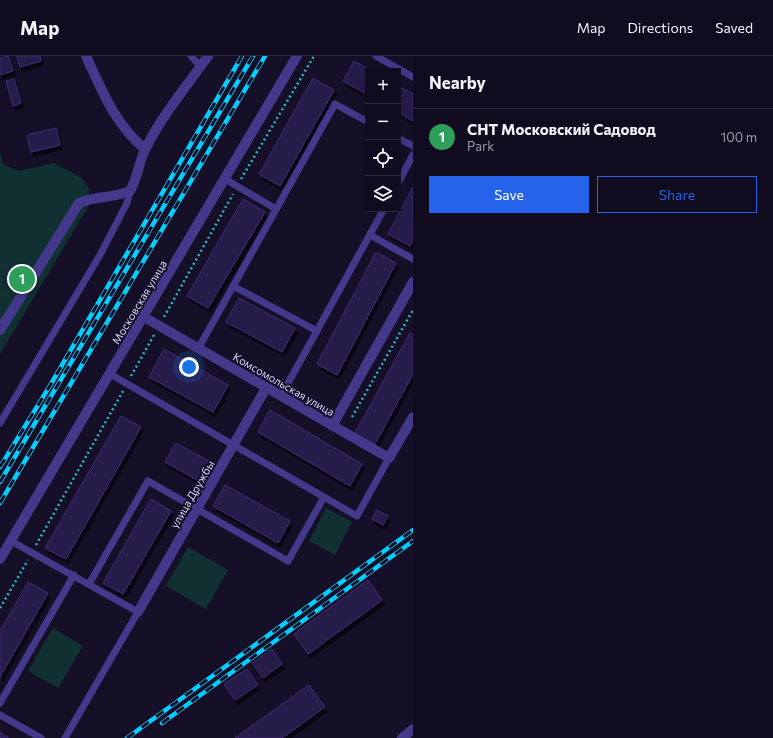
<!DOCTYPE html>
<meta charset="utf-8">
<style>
:root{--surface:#100b1e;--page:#1e192b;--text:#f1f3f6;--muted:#9c9ba4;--line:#302b3c;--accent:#2563eb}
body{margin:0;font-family:Commissioner,sans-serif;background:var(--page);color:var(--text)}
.controls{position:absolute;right:12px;top:12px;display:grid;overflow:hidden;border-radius:0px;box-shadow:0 4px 16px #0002}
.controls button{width:36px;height:36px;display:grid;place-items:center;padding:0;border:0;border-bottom:1px solid var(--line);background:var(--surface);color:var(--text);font:20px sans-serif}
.you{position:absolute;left:189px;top:311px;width:14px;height:14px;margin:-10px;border:3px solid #fff;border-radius:50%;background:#1a73e8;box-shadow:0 0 0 6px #1a73e833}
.badge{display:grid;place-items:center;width:26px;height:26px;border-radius:50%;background:var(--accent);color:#fff;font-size:13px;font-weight:700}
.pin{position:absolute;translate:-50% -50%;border:2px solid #fff;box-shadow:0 1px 4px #0006}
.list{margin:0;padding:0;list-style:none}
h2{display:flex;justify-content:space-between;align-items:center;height:52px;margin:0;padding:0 16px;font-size:17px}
h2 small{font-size:13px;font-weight:400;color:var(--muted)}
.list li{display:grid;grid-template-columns:26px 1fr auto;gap:12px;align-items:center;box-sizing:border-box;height:56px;padding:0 16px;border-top:1px solid var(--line)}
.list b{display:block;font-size:15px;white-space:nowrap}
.list p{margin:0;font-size:13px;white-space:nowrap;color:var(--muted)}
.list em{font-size:13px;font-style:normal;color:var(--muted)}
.actions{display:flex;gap:8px;padding:12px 16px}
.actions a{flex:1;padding:9px 0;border:1px solid var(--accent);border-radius:0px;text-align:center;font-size:14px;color:var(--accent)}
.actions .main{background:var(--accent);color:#fff}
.icon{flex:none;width:22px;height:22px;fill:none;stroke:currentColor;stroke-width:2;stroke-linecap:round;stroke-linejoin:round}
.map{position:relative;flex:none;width:413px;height:682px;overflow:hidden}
header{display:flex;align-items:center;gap:24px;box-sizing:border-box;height:56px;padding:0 20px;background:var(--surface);border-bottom:1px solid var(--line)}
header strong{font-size:19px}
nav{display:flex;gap:22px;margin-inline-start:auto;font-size:14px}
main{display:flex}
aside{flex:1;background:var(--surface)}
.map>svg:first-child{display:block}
</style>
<header>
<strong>Map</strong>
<nav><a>Map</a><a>Directions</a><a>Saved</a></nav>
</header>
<main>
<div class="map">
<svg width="413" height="682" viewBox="0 0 413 682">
<defs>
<filter id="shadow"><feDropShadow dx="2.5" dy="4.5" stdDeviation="0" flood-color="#0009"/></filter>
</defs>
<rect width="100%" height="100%" fill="#150f28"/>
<!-- green -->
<g fill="#113032">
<path d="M0,95L3,108L18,115L54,107L82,122L89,133V149L0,298Z"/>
<path d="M326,452L352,466L335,499L309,485Z"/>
<path d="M188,491L228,514L206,553L166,530Z"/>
<path d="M53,572L83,590L58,632L28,615Z"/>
</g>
<!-- building -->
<g fill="#281a4a" stroke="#412b77" filter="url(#shadow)">
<path d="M8,0L13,15L0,19V2Z"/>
<path d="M17,0H40L41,5L20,11Z"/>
<path d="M354,5L372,15H368V39L343,25Z"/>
<path d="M313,22L334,34L280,130L259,118Z"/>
<path d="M14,23L21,47L13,50L6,25Z"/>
<path d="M398,30L413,38V65L398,56Z"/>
<path d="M56,72L60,89L31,96L27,79Z"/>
<path d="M413,131V183L410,190L388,178Z"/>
<path d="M243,143L265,156L208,252L187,240Z"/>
<path d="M376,196L396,207L337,319L317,308Z"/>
<path d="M239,242L295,272L282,296L226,266Z"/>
<path d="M410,277L413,279V318L375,388L355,377Z"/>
<path d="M164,293L228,329L213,356L149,321Z"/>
<path d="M270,354L362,408L350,430L258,376Z"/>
<path d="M121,360L141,371L66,503L45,492Z"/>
<path d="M176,387L212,407L201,426L165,406Z"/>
<path d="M225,429L290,465L278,487L213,450Z"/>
<path d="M151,443L171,455L123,538L103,527Z"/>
<path d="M377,454L388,460L383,469L372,463Z"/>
<path d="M368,524L382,544L308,598L294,578Z"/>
<path d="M28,526L48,537L0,621V575Z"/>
<path d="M272,593L282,608L263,622L252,607Z"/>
<path d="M247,613L258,629L235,644L224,628Z"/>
<path d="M309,629L325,651L282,682H235Z"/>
<path d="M0,676L9,682H0Z"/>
</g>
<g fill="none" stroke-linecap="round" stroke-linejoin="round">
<!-- path -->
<g stroke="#2bb9be" stroke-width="2.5" stroke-dasharray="2 3" stroke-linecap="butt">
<path d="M241,123L314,0"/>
<path d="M164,261L233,138"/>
<path d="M131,320L154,279"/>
<path d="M352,361L413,254"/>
<path d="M36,489L123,335"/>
<path d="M0,552L28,504"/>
</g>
<!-- service -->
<g stroke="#433889" stroke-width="7">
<path d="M191,0L201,11"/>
<path d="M376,0L413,21"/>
<path d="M398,82L413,90"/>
<path d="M225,123L276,153"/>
<path d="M398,127L413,99"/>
<path d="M370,179L413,203"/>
<path d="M233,230L317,275"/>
<path d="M198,293L335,48L368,66"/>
<path d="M110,318L357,460L389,402"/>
<path d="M281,340L384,153"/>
<path d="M0,367L100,199L127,147L130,135"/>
<path d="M11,485L138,556L65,682"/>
<path d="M89,528L148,425L288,505L324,441"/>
<path d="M0,647L74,519"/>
<path d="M0,659L41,682"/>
</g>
<!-- minor -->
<g stroke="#433889" stroke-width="10">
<path d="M86,0C102,34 115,69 145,93"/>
<path d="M144,261L389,402L413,361"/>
<path d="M0,274L79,147C95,140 114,142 130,135C138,121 139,105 146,92C162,59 187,30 208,0"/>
<path d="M332,370L413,226"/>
<path d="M0,503L297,0"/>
<path d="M138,556L266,332"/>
<path d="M402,682L413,673"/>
</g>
<defs>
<g id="rail">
<path d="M0,411L51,328L242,0"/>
<path d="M0,426L253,0"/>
<path d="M0,447L265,0"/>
<path d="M162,667L413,485"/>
<path d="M127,682L413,474"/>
</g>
</defs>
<!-- rail casing -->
<use href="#rail" stroke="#02ceff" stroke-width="4.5"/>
<!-- rail -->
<use href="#rail" stroke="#150f28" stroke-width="3" stroke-dasharray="9" stroke-linecap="butt"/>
</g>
<g text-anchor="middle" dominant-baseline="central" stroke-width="4" stroke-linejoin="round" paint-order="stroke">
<!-- street labels -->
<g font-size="11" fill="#ded6ff" stroke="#150f28">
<text transform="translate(139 246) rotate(-59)">Московская улица</text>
<text transform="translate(284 328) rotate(30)">Комсомольская улица</text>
<text transform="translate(192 438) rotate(-60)">улица Дружбы</text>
</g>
</g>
</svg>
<div class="controls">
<button>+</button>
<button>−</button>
<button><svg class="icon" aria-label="locate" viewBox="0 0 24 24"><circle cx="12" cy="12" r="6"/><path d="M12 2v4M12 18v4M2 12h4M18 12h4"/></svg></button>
<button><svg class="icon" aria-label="layers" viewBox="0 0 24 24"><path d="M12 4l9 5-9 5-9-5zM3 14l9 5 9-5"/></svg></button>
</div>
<div class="you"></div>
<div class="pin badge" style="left:22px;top:223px;background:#2e9e5b">1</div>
</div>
<aside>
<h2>Nearby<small></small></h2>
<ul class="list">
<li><span class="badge" style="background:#2e9e5b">1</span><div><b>СНТ Московский Садовод</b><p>Park</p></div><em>100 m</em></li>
</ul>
<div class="actions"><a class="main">Save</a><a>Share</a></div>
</aside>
</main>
